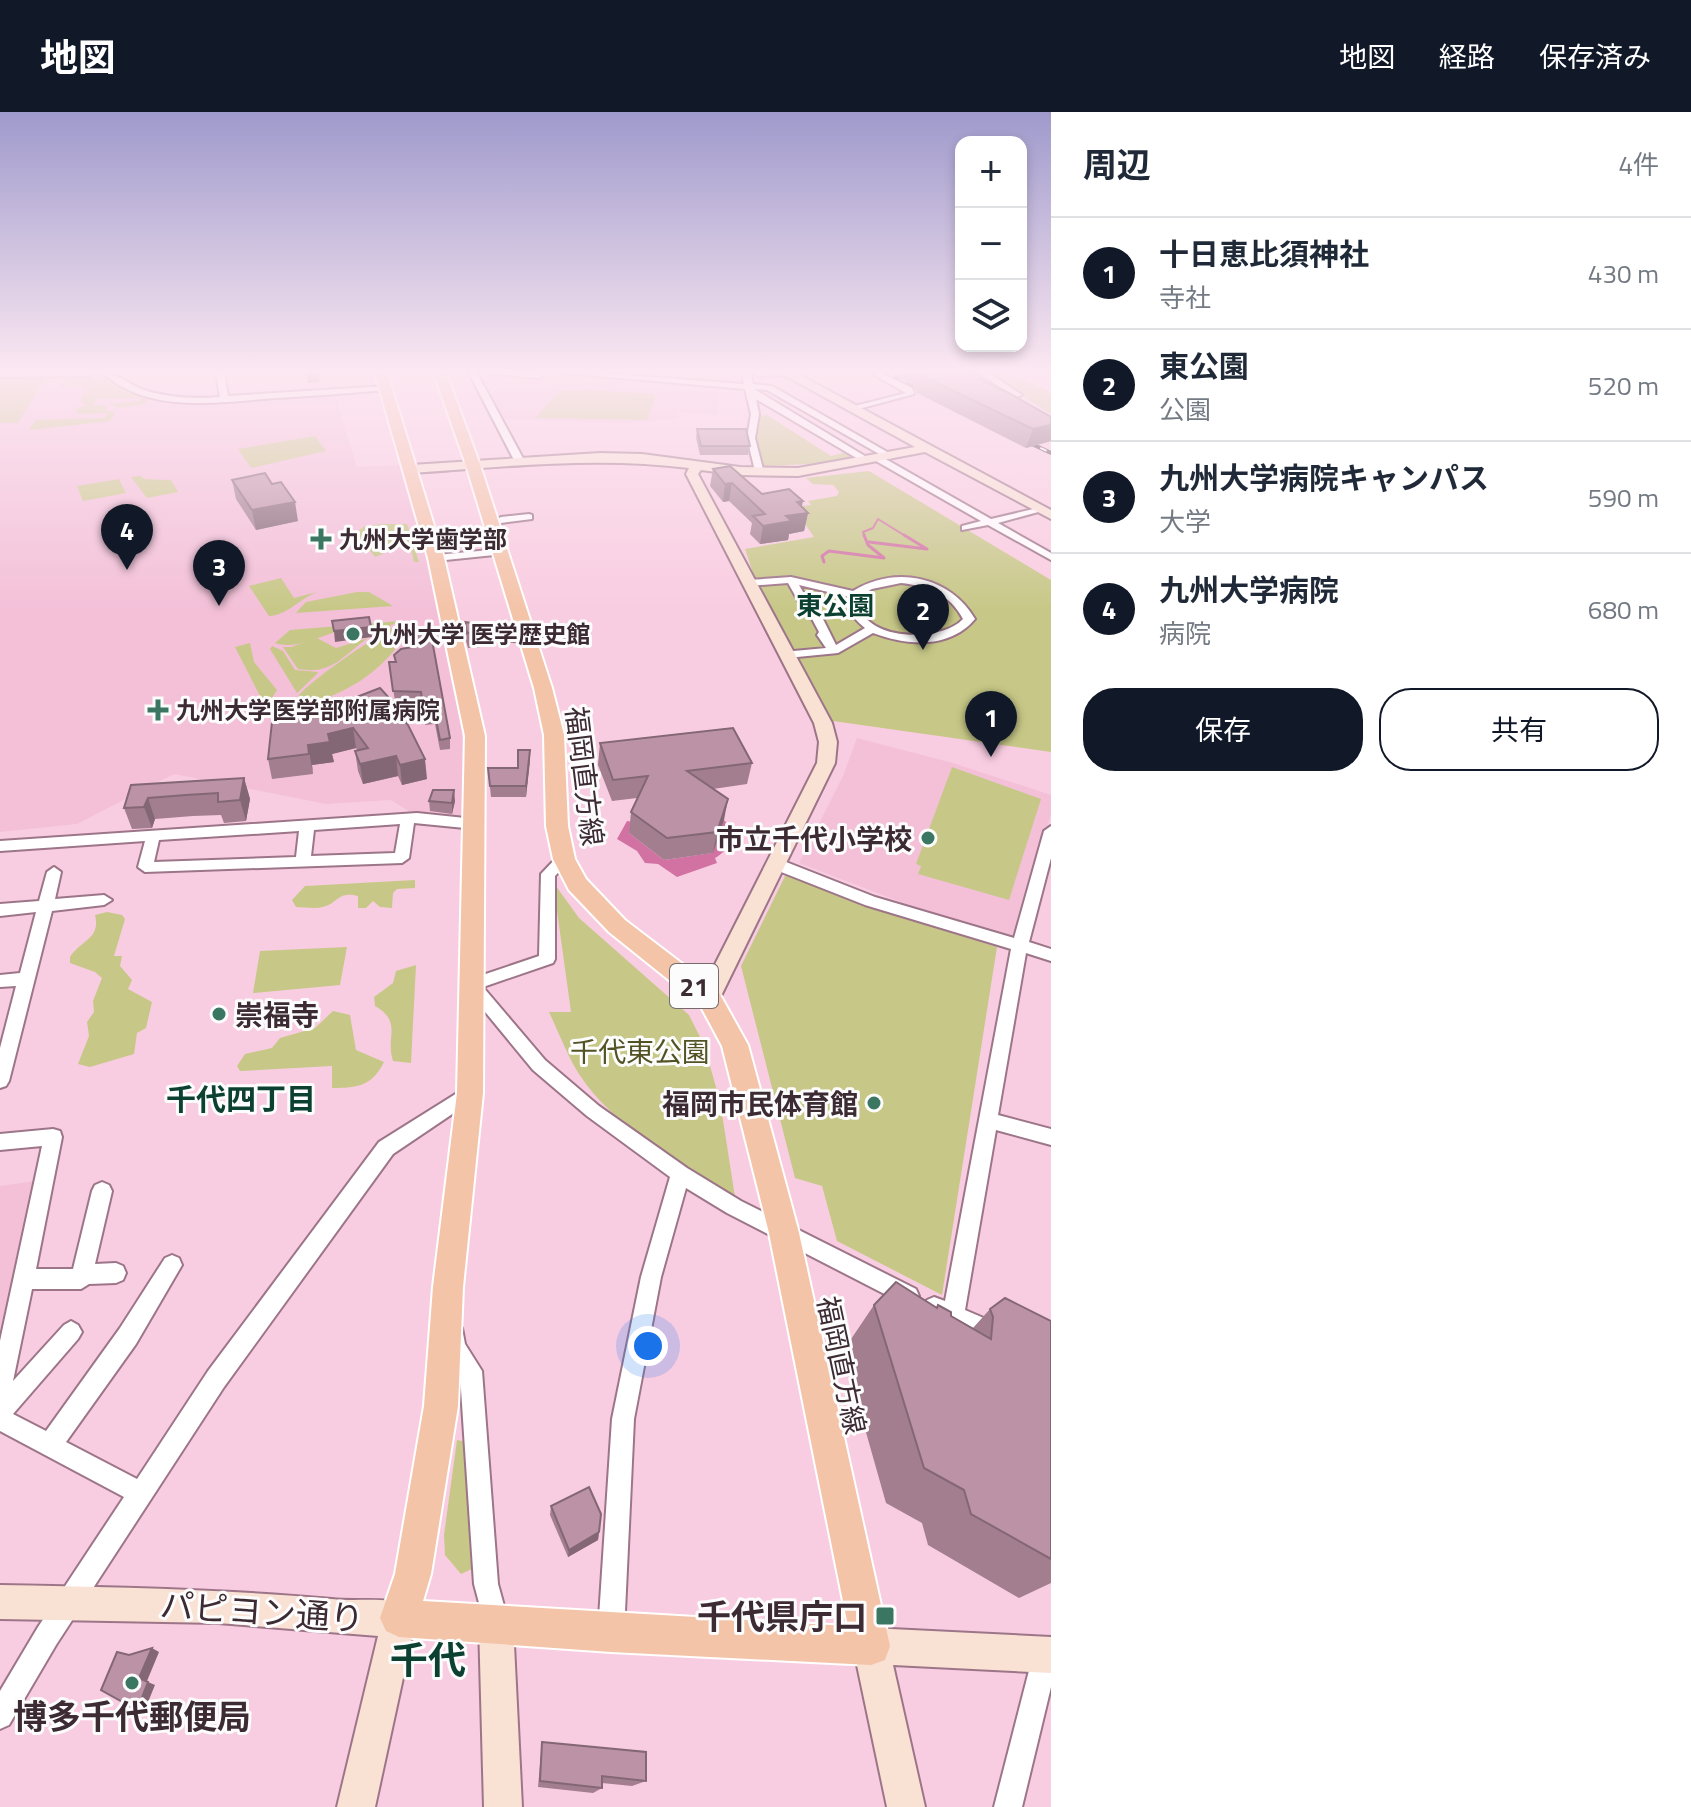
<!DOCTYPE html>
<html lang="ja">
<meta charset="utf-8">
<style>
:root{--surface:#fff;--page:#f2f2f3;--text:#1f2937;--muted:#747a83;--line:#e0e1e3;--accent:#111827}
body{margin:0;font-family:"Titillium Web","Noto Sans JP",sans-serif;background:var(--page);color:var(--text)}
.controls{position:absolute;right:24px;top:24px;display:grid;overflow:hidden;border-radius:16px;box-shadow:0 4px 12px #0003}
.controls button{width:72px;height:72px;display:grid;place-items:center;padding:0;border:0;border-bottom:2px solid var(--line);background:var(--surface);color:var(--text);font:40px sans-serif}
.you{position:absolute;left:648px;top:1234px;width:28px;height:28px;margin:-20px;border:6px solid #fff;border-radius:50%;background:#1a73e8;box-shadow:0 0 0 12px #1a73e833}
.badge{display:grid;place-items:center;width:52px;height:52px;border-radius:50%;background:var(--accent);color:#fff;font-size:26px;font-weight:700}
.pin{position:absolute;translate:-50% -66px;filter:drop-shadow(0 2px 4px #0008)}
.pin::after{content:'';position:absolute;top:42px;width:28px;height:24px;background:inherit;clip-path:polygon(0 0,100% 0,50% 100%)}
.list{margin:0;padding:0;list-style:none}
h2{display:flex;justify-content:space-between;align-items:center;height:104px;margin:0;padding:0 32px;font-size:34px}
h2 small{font-size:26px;font-weight:400;color:var(--muted)}
.list li{display:grid;grid-template-columns:52px 1fr auto;gap:24px;align-items:center;box-sizing:border-box;height:112px;padding:0 32px;border-top:2px solid var(--line)}
.list b{display:block;font-size:30px;white-space:nowrap}
.list p{margin:0;font-size:26px;white-space:nowrap;color:var(--muted)}
.list em{font-size:26px;font-style:normal;color:var(--muted)}
.actions{display:flex;gap:16px;padding:24px 32px}
.actions a{flex:1;padding:18px 0;border:2px solid var(--accent);border-radius:32px;text-align:center;font-size:28px;color:var(--accent)}
.actions .main{background:var(--accent);color:#fff}
.icon{flex:none;width:44px;height:44px;fill:none;stroke:currentColor;stroke-width:2;stroke-linecap:round;stroke-linejoin:round}
.map{position:relative;flex:none;width:1051px;height:1695px;overflow:hidden}
header{display:flex;align-items:center;gap:48px;box-sizing:border-box;height:112px;padding:0 40px;background:var(--accent);color:#fff}
header strong{font-size:38px}
nav{display:flex;gap:44px;margin-inline-start:auto;font-size:28px}
main{display:flex}
aside{flex:1;background:var(--surface)}
.map>svg:first-child{display:block}
</style>
<header>
<strong>地図</strong>
<nav><a>地図</a><a>経路</a><a>保存済み</a></nav>
</header>
<main>
<div class="map">
<svg width="1051" height="1695" viewBox="0 0 1051 1695">
<rect width="100%" height="100%" fill="#f9cde1"/>
<!-- built -->
<g fill="#f3c0d8">
<path d="M544,261L667,269L666,277L719,280L717,302L679,300V307L624,311L503,307L490,283L497,276L495,273L508,262Z"/>
<path d="M103,262L123,278L161,287L205,290L334,281L357,355L403,353L420,409L450,544L462,619L464,705L416,704L391,688L326,692L174,662L77,712L0,720V264Z"/>
<path d="M857,626L953,651L1051,683V702L1016,826L916,796L799,751L843,664Z"/>
<path d="M36,1069L0,1227V1074Z"/>
</g>
<!-- green -->
<g fill="#c7c887">
<path d="M986,261H1007L1051,280V302Z"/>
<path d="M67,262L107,263L123,278L148,284L145,292L120,296L109,292L140,289L141,286L97,287L93,293L106,294V299L115,300L110,309L29,318L36,308L105,306L107,301L77,302V296L87,293L80,289L88,275H60Z"/>
<path d="M0,264H51L42,272L18,311H0Z"/>
<path d="M587,278L656,282L647,308L536,306L559,279Z"/>
<path d="M767,303L831,344L851,339L858,344L810,352L762,354L754,326L759,304Z"/>
<path d="M315,324L326,339L251,356L238,337Z"/>
<path d="M869,359L1051,468V640L833,609L753,461L745,437L814,425L794,395L811,393L808,389L837,384L839,380L833,373L813,372L806,366Z"/>
<path d="M140,364L145,367L171,368L178,380L147,386L131,365Z"/>
<path d="M119,367L126,381L83,389L77,374Z"/>
<path d="M384,412H407L419,450H414L411,437C397,430 387,441 375,445L355,421L365,414Z"/>
<path d="M281,466L294,486L317,480C301,486 286,504 269,504L249,474Z"/>
<path d="M357,480H369L393,494L296,501L306,490Z"/>
<path d="M400,509L379,519C344,503 309,542 275,531L290,518Z"/>
<path d="M401,513V530C376,563 348,580 308,592L298,585C301,575 385,516 401,513Z"/>
<path d="M317,526L336,536L368,526C342,544 333,563 298,557L283,535H291Z"/>
<path d="M250,531L254,550L277,578L272,586L262,588L235,535Z"/>
<path d="M272,534L283,539L295,558L318,560L316,563L297,581L270,537Z"/>
<path d="M952,655L1041,687L1009,788L918,762L921,754L916,752Z"/>
<path d="M786,762L887,800L997,835L942,1183L837,1129L822,1074L795,1066L741,854Z"/>
<path d="M415,768V776L397,777L393,781L392,796L380,795L373,789L366,796H358V784C337,779 339,791 323,795C315,797 305,795 296,795L292,788L305,774Z"/>
<path d="M553,770L579,806L689,903L704,933L720,989L735,1085C681,1051 614,1016 579,962C567,943 559,921 549,900H571Z"/>
<path d="M107,800L122,803L125,807L114,844H122L120,854L132,868L128,877L152,890L146,916L137,921L134,942L90,955L78,952L89,924L87,910L94,900L93,889L102,866L95,860L70,851V845C81,828 101,827 95,803Z"/>
<path d="M347,835L340,873L253,881L260,839Z"/>
<path d="M416,853L411,951L393,949C385,925 403,910 375,894L374,885L393,871L396,859Z"/>
<path d="M333,899L350,903L356,938L384,950C372,974 358,976 332,976V954L240,959L237,954L245,942L272,936L280,926L315,916Z"/>
<path d="M457,1328L467,1330L476,1455L461,1462L445,1443L444,1423Z"/>
</g>
<!-- water -->
<path fill="#d172a3" d="M724,708C737,721 730,738 715,746L717,751L677,765L658,752L645,751L637,739L617,727L627,709L633,710L629,721L664,748L712,741Z"/>
<g fill="none" stroke-linecap="round" stroke-linejoin="round">
<!-- stream-far1 -->
<path stroke="#d172a3" stroke-width="2" d="M865,425L863,420L873,416L878,407L907,425"/>
<!-- stream -->
<g stroke="#d172a3" stroke-width="3">
<path d="M869,430L927,437L904,423"/>
<path d="M824,450L822,444L829,439L884,446L868,433L864,423"/>
</g>
<defs>
<g id="street">
<path d="M103,261C117,261 130,273 144,278C169,286 195,287 220,285L216,261H224L228,284L387,274L391,276L387,278C350,281 313,284 276,286C220,290 149,303 103,261Z"/>
<path d="M469,261H477L525,350L523,352L515,350Z"/>
<path d="M484,261H545L540,266Z"/>
<path d="M563,261H599L744,272L742,261H750L753,272L772,274L896,345L888,347L767,278L754,277L873,349L865,351L756,287L759,302L755,326L764,361L756,363L747,326L751,302L745,277Z"/>
<path d="M871,261H881L912,276L914,282L851,299V295L906,281Z"/>
<path d="M979,261H989L1022,283L1015,285Z"/>
<path d="M876,345H882L991,407L1042,395V399L998,411L1051,441V448L988,413L962,418V414L981,409L876,349Z"/>
<path d="M529,402L532,403V407L501,411L496,408L501,405Z"/>
<path d="M500,437L504,438V442L436,449L431,446L436,443Z"/>
<path d="M791,465L853,479C895,453 950,464 975,507C950,537 907,534 873,521L838,541L787,546L781,542L783,540L826,536L817,523L819,520L810,503L805,501L788,471L749,474L744,471L749,468ZM901,471C928,474 950,482 963,507C939,533 853,528 860,484L872,477ZM799,473L849,485C847,499 855,508 865,516L836,533L820,501L813,497Z"/>
<path d="M454,515L528,525L534,528L528,531L450,520L448,518Z"/>
<path d="M563,521L569,524L567,526L540,531L534,528Z"/>
<path d="M417,701L475,707L482,712L475,717L414,711L409,746L402,751L145,760L138,755L145,729L0,739V729ZM400,712L395,741L311,744L314,718ZM299,719L296,745L154,750L159,728Z"/>
<path d="M1051,714V746L1029,830L1051,837V849L1026,841L998,1003L1051,1017V1033L996,1018L965,1198L1000,1213L1004,1220L1000,1227L993,1231L927,1202L924,1195L927,1188L934,1185L945,1189L1011,837L865,793L771,756L769,752L771,748H781L875,785L1014,826L1044,719Z"/>
<path d="M564,742L571,747L555,764V847L553,851L483,875L545,948L599,994L687,1056L741,1089L916,1177L919,1184L916,1191L909,1194L902,1191L727,1101L686,1076L661,1165L634,1307L624,1521L620,1530L611,1534L602,1530L598,1521L612,1307L641,1165L670,1065L587,1004L533,958L463,873L465,869L539,844L541,762L559,743Z"/>
<path d="M54,755L61,760L55,787L104,783L112,788L104,793L52,799L9,969L6,974L0,976V936L16,874L0,875V863L20,861L36,800L0,804V792L39,789L47,760Z"/>
<path d="M470,973L476,976L479,981L476,986L393,1042L224,1275L56,1533L9,1613L0,1617V1579L38,1515L124,1385L0,1319V1229L42,1034L0,1038V1022L53,1017L60,1019L62,1025L36,1157H73L92,1079L95,1073L102,1070L109,1073L112,1079L95,1152L116,1151L123,1154L126,1161L123,1168L116,1171L89,1172L81,1177H32L13,1269L64,1213L71,1209L78,1213L82,1220L78,1227L13,1302L46,1319L120,1216L165,1146L172,1143L179,1146L182,1153L136,1232L66,1330L137,1367L208,1259L379,1030Z"/>
<path d="M454,1213L462,1216L465,1232L482,1259L498,1472L509,1512L505,1521L496,1525L487,1521L474,1472L460,1262C450,1248 439,1235 446,1216Z"/>
<path d="M1046,1530L1051,1532V1575L1022,1695H994L1033,1543L1037,1534Z"/>
</g>
<g id="secondary">
<path d="M0,261H93L88,264L0,265Z"/>
<path d="M753,261H796L1051,398V407L925,340L798,364L740,363L701,358L698,362L832,611L837,630L835,651L720,886L717,892L709,895L701,892L698,886L817,651L819,630L814,611L686,362L689,356C596,344 504,355 411,361L405,357L411,353L600,341L642,342L740,355L798,356L915,335L784,263L758,264Z"/>
<path d="M0,1473C112,1475 221,1477 332,1487C358,1490 388,1484 411,1494L416,1506L375,1695H337L378,1524L218,1511L0,1507Z"/>
<path d="M496,1495L508,1500L513,1512L522,1695H484L479,1512L484,1500Z"/>
<path d="M871,1516L1051,1525V1561L893,1553L925,1695H887L853,1534L859,1522Z"/>
</g>
<path id="primary" d="M375,261H387L444,446L485,624L483,981L463,1175L458,1294L431,1462L423,1489L848,1514L769,1121L722,934L700,893L609,820L569,778L553,747L546,714L544,623L534,576L466,353L434,261H446L480,353L552,576L564,623L568,714L575,747L586,767L625,808L718,879L748,933L799,1121L890,1534L885,1548L871,1553L611,1540L399,1525L386,1519L380,1506L395,1462L424,1294L433,1175L457,981L465,624L428,446Z"/>
</defs>
<!-- street casing -->
<use href="#street" stroke="#9d7588" stroke-width="4"/>
<!-- secondary casing -->
<use href="#secondary" stroke="#9d7588" stroke-width="4"/>
<!-- primary casing -->
<use href="#primary" stroke="#fff" stroke-width="4"/>
<!-- street -->
<use href="#street" fill="#fff" fill-rule="evenodd"/>
<!-- secondary -->
<use href="#secondary" fill="#f9e1d4" fill-rule="evenodd"/>
<!-- primary -->
<use href="#primary" fill="#f4c4a9" fill-rule="evenodd"/>
<defs>
<g id="rail">
<path d="M888,261L933,283"/>
<path d="M972,261L997,280"/>
<path d="M1015,324L1051,341"/>
</g>
</defs>
<!-- rail casing -->
<use href="#rail" stroke="#503c45" stroke-width="4"/>
<!-- rail -->
<use href="#rail" stroke="#fcfcfc" stroke-width="2" stroke-dasharray="7" stroke-linecap="butt"/>
</g>
<!-- wall -->
<g fill="#a27e8f">
<path d="M901,261H966L1051,305V329L1026,336L917,281L913,273L900,267Z"/>
<path d="M697,317L750,334L748,343H700L696,326Z"/>
<path d="M713,357L762,382L802,395L808,401L804,419L789,422L788,428L760,432L750,422L752,411L729,389L723,390L710,374Z"/>
<path d="M232,368L298,409L256,418L236,387Z"/>
<path d="M465,510L493,518L494,534L468,536L465,525Z"/>
<path d="M411,525L450,626V637L440,638L435,612L425,613L422,590L395,589L389,550H396L412,536Z"/>
<path d="M401,599L402,607L427,667L402,673L398,664L363,672L358,659L355,639L357,638L356,636L332,642L334,650L312,653L313,662L272,667L268,647Z"/>
<path d="M600,631L752,651L747,672L713,677L724,708L713,741L664,748L629,721L631,700L637,686L612,689L598,653Z"/>
<path d="M530,638L526,685H491L488,656H518Z"/>
<path d="M244,666L250,687L246,709L224,711L221,703L193,704L155,707L152,716L132,717L124,696L131,673Z"/>
<path d="M429,689H455L452,702L430,699Z"/>
<path d="M874,1193L936,1196L938,1193L951,1204L973,1216L990,1197L1051,1209V1471L1019,1486L928,1433L922,1411L886,1391L843,1239Z"/>
<path d="M551,1394L599,1420L598,1428L568,1445L550,1403Z"/>
<path d="M542,1630L646,1669L632,1674L602,1671V1676L593,1681L538,1675Z"/>
</g>
<!-- shaded-wall -->
<g fill="#846774">
<path d="M306,261H319L320,270L308,271Z"/>
<path d="M1051,313V329L1026,336L1033,317Z"/>
<path d="M732,371L729,389L723,390L725,372Z"/>
<path d="M803,389L800,402L808,401L804,419L789,422L788,428L760,432L763,414L786,404L797,390Z"/>
<path d="M295,390L298,409L256,418L252,398Z"/>
<path d="M371,515L372,525L335,530L334,519Z"/>
<path d="M353,616L356,636L332,642L334,650L312,653L313,662L308,633L328,622Z"/>
<path d="M530,638V649L526,685V674Z"/>
<path d="M396,644L398,664L363,672L360,652Z"/>
<path d="M425,647L427,667L402,673L400,653Z"/>
<path d="M244,666L250,687L246,709L240,688Z"/>
<path d="M454,678L455,689L452,702V691Z"/>
<path d="M148,686L155,707L152,716L144,695Z"/>
<path d="M728,687L724,708L713,741L717,720Z"/>
<path d="M599,1420L598,1428L568,1445L569,1438Z"/>
<path d="M152,1536L159,1540L147,1569L139,1566Z"/>
<path d="M148,1570L155,1573L144,1600L137,1598Z"/>
</g>
<!-- building -->
<g fill="#bc93a6" stroke="#846774" stroke-width="2">
<path d="M920,261H966L1007,280L1051,305V313L1033,317L922,264Z"/>
<path d="M697,317H746L750,334H701Z"/>
<path d="M730,354L762,382L789,377L803,389L797,390L808,401L786,404L792,409L763,414L753,404L765,402L732,371L725,372L713,357Z"/>
<path d="M265,361L272,372L281,370L295,390L252,398L232,368Z"/>
<path d="M369,505L371,515L334,519L332,509Z"/>
<path d="M465,510L477,512L493,518L467,521Z"/>
<path d="M430,517L450,626L440,628L435,602L424,603L421,580L393,579L389,550H396L394,543L401,537L413,535L411,525L417,524L415,518Z"/>
<path d="M380,576L401,599L396,600L408,613L425,647L400,653L396,644L360,652L355,639L368,636L353,616L328,622L330,630L308,633L309,642L268,647L272,610L276,609V604L323,598Z"/>
<path d="M733,616L752,651L687,659L728,687L717,720L667,726L631,700L648,664L613,668L600,631Z"/>
<path d="M518,638H530L526,674H490L488,656H518Z"/>
<path d="M244,666L240,688L218,690V681L186,683L148,686L144,695L124,696L131,673Z"/>
<path d="M433,678H454L452,691L429,689Z"/>
<path d="M896,1170L937,1196L938,1193L951,1200V1204L991,1227L993,1205L990,1197L1005,1186L1051,1209V1447L971,1402L964,1378L924,1356L874,1193Z"/>
<path d="M589,1375L601,1402L599,1420L569,1438L551,1394Z"/>
<path d="M152,1536L139,1566L148,1570L137,1598L101,1578L117,1540L129,1543Z"/>
<path d="M542,1630L646,1640V1669L602,1664V1676L540,1669Z"/>
</g>
<!-- sky -->
<linearGradient id="sky" x2="0" y2="1"><stop stop-color="#9f9acc"/><stop offset="0.52" stop-color="#fce8f2"/><stop offset="1" stop-color="#fce8f2" stop-opacity="0"/></linearGradient>
<rect width="1051" height="498" fill="url(#sky)"/>
<!-- markers -->
<g fill="#3a7662" stroke="#fcfcfc" stroke-width="3">
<path d="M317 415h8v8h8v8h-8v8h-8v-8h-8v-8h8z"/>
<circle cx="353" cy="522" r="8"/>
<path d="M154 586h8v8h8v8h-8v8h-8v-8h-8v-8h8z"/>
<circle cx="928" cy="726" r="8"/>
<circle cx="219" cy="902" r="8"/>
<circle cx="874" cy="991" r="8"/>
<rect x="875" y="1494" width="20" height="20" rx="4"/>
<circle cx="132" cy="1571" r="8"/>
</g>
<g text-anchor="middle" dominant-baseline="central" stroke-width="6" stroke-linejoin="round" paint-order="stroke">
<!-- far-poi labels -->
<g font-size="24" font-weight="bold" fill="#3c2b33" stroke="#fcfcfc" text-anchor="start">
<text x="339" y="427">九州大学歯学部</text>
<text x="369" y="522">九州大学 医学歴史館</text>
<text x="176" y="598">九州大学医学部附属病院</text>
</g>
<!-- far-quarter labels -->
<g font-size="26" font-weight="bold" fill="#0c4031" stroke="#fcfcfc">
<text x="835" y="493">東公園</text>
</g>
<!-- shield labels -->
<rect fill="#fcfcfc" stroke="#766a6f" stroke-width="2" x="670" y="852" width="48" height="44" rx="6"/>
<g font-size="26" font-weight="bold" fill="#3c2b33">
<text x="694" y="874">21</text>
</g>
<!-- street labels -->
<g font-size="28" fill="#3c2b33" stroke="#fcfcfc">
<text transform="translate(585 664) rotate(83)">福岡直方線</text>
<text transform="translate(842 1253) rotate(78)">福岡直方線</text>
</g>
<!-- poi labels -->
<g font-size="28" font-weight="bold" fill="#3c2b33" stroke="#fcfcfc" text-anchor="end">
<text x="912" y="726">市立千代小学校</text>
<text x="235" y="902" text-anchor="start">崇福寺</text>
<text x="858" y="991">福岡市民体育館</text>
</g>
<!-- park labels -->
<g font-size="28" fill="#525225" stroke="#fcfcfc">
<text x="640" y="939">千代東公園</text>
</g>
<!-- neighbourhood labels -->
<g font-size="30" font-weight="bold" fill="#0c4031" stroke="#fcfcfc">
<text x="241" y="987">千代四丁目</text>
</g>
<!-- near-street labels -->
<g font-size="34" fill="#3c2b33" stroke="#fcfcfc">
<text transform="translate(262 1499) rotate(4)">パピヨン通り</text>
</g>
<!-- near-poi labels -->
<g font-size="34" font-weight="bold" fill="#3c2b33" stroke="#fcfcfc" text-anchor="end">
<text x="867" y="1504">千代県庁口</text>
<text x="132" y="1604" text-anchor="middle">博多千代郵便局</text>
</g>
<!-- near-quarter labels -->
<g font-size="38" font-weight="bold" fill="#0c4031" stroke="#fcfcfc">
<text x="428" y="1548">千代</text>
</g>
</g>
</svg>
<div class="controls">
<button>+</button>
<button>−</button>
<button><svg class="icon" aria-label="layers" viewBox="0 0 24 24"><path d="M12 4l9 5-9 5-9-5zM3 14l9 5 9-5"/></svg></button>
</div>
<div class="you"></div>
<div class="pin badge" style="left:991px;top:645px">1</div>
<div class="pin badge" style="left:923px;top:538px">2</div>
<div class="pin badge" style="left:219px;top:494px">3</div>
<div class="pin badge" style="left:127px;top:458px">4</div>
</div>
<aside>
<h2>周辺<small>4件</small></h2>
<ul class="list">
<li><span class="badge">1</span><div><b>十日恵比須神社</b><p>寺社</p></div><em>430 m</em></li>
<li><span class="badge">2</span><div><b>東公園</b><p>公園</p></div><em>520 m</em></li>
<li><span class="badge">3</span><div><b>九州大学病院キャンパス</b><p>大学</p></div><em>590 m</em></li>
<li><span class="badge">4</span><div><b>九州大学病院</b><p>病院</p></div><em>680 m</em></li>
</ul>
<div class="actions"><a class="main">保存</a><a>共有</a></div>
</aside>
</main>
